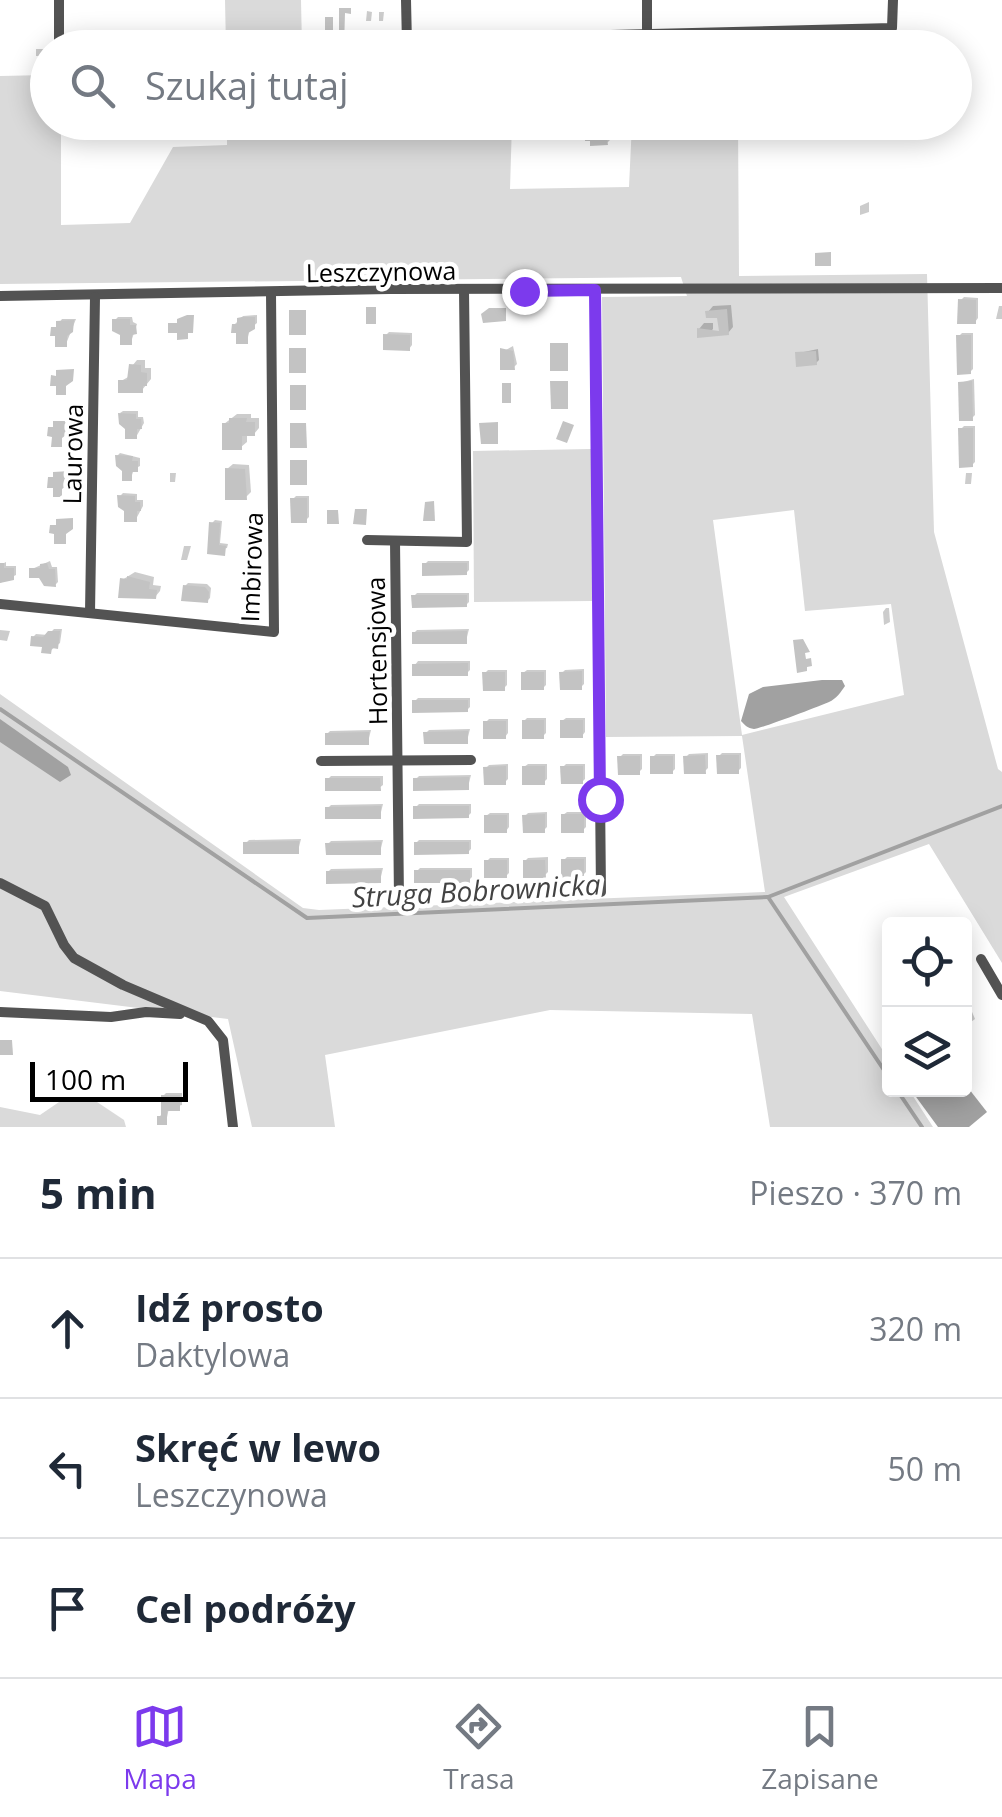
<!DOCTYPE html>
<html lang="pl">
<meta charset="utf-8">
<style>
:root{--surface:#fff;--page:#f2f2f3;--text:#1f2937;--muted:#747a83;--line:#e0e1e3;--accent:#7c3aed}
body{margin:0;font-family:"Open Sans",sans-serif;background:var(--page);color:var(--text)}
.controls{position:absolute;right:30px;bottom:30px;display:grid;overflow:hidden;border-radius:10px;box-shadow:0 5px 25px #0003}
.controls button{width:90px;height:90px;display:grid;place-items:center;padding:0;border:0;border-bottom:2px solid var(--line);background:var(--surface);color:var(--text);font:50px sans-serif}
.scale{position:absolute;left:30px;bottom:25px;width:158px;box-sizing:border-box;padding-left:10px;border:5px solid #000;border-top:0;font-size:28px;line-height:35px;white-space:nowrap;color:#000;-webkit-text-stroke:8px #fff;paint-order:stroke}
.stop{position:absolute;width:30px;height:30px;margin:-22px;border:8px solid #7c3aed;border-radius:50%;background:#fff}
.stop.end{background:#7c3aed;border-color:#fff;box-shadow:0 2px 10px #0008}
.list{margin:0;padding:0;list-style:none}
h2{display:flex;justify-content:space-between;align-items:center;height:130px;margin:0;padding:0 40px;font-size:42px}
h2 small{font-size:32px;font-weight:400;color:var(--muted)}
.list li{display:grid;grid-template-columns:65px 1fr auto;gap:30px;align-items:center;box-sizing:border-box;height:140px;padding:0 40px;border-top:2px solid var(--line)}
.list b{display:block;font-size:38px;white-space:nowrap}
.list p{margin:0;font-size:32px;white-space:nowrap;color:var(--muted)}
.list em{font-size:32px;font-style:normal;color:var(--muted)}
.icon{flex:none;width:55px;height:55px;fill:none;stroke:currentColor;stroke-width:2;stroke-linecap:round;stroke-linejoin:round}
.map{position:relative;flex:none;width:1002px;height:1127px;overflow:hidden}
.search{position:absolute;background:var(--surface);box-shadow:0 5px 25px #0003;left:30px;right:30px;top:30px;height:110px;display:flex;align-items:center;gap:25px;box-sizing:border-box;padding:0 35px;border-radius:55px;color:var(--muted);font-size:38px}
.sheet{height:550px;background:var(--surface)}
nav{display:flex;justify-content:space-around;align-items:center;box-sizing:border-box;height:140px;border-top:2px solid var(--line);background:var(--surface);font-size:28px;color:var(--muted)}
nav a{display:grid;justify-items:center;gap:5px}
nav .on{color:var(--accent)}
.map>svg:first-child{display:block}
</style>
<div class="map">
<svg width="1002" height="1127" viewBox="0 0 1002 1127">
<rect width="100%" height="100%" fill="#fff"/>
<!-- green -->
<g fill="#dadada" fill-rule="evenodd">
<path d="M225,0H301L302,47H226Z"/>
<path d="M738,37V47L636,48V39Z"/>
<path d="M47,75L48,122L61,123V225L130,223L173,147L227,145V123H512L510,189L629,187L632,123H738L739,276L927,274L934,532L998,769L1002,772V963L929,844L784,897L889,1060L890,1090H909L933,1127H770L752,1014L550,1010L325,1055L335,1127H252L228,1019L0,991V694L303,908L319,910L765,892L742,736L606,737L602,297L687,296L681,277L0,284V76ZM794,510L805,611L891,604L904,695L742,735L713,520Z"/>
<path d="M591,449L592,601L474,602L473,451Z"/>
<path d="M62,1100H94L124,1120L126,1127H0V1107L40,1115Z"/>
</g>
<!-- water -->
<g fill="#a1a1a1">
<path d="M822,680H842L845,686C841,692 836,699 829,702C820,706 760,729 754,729C747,728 746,726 741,721L749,694L763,687Z"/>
<path d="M0,719L68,767L71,775L60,782L0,742Z"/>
<path d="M969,1089L987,1112L969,1127H938L911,1090Z"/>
</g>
<!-- shadow -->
<g fill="#0003">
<path d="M367,11L372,12L371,21H366Z"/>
<path d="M379,12H384L383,21H379Z"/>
<path d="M773,40H800V48H768Z"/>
<rect x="36" y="49" width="12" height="7"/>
<path d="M587,122H608L612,138L607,143Z"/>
<path d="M869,202V212L860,215V206Z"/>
<path d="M964,297L978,298V318L975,322L961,300Z"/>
<path d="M731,305L733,327L728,333L720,315L708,312L713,306Z"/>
<path d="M999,306H1002V319H996Z"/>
<path d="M257,315V323L250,329L247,341L234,325L243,316Z"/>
<path d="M118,317H132L133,322L137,324L131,342L115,320Z"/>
<path d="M62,319H76L66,344L57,334L56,327Z"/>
<path d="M704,323H713V329L708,334L699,329Z"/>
<path d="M389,332L412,333V345L409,349L386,335Z"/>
<path d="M962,333H973V369L970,372L959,336Z"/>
<path d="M513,346L517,364L514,367L502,352Z"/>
<path d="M818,349L819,360L816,363L799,353Z"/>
<path d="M137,360H145V368H151V379L142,390L121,381L130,376L132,366Z"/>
<path d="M974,379L975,415L972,418L960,383Z"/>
<path d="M123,411H138V417H143L144,423L136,437L120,413Z"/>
<path d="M237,414H251V418H259V428L254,434H247V442L241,447L224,424Z"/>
<path d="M964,426H975V462L972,465L961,429Z"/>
<path d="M120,453L140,458V466L134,469L131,478L117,456Z"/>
<path d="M233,464L249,465L251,492L246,497L227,469Z"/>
<path d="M170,473H176L175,482H170Z"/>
<path d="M966,473H972L971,484H965Z"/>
<path d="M123,493L137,494V500H143V506L136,519L120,496Z"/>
<path d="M296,496H309V517L306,520L293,499Z"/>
<path d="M215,520L222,521L220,543L228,544L227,548L210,552L212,523Z"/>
<path d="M184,546H191L187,560H181Z"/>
<path d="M50,561L52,567H57L58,582L55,585L32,569Z"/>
<path d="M428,561H469V570L466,573L425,564Z"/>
<path d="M6,562V566H16V575L0,583V565Z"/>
<path d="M135,572L154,577L153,585L161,586L160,591L155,597L122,580Z"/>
<path d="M188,583L207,584L211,588L210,598L207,601L185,586Z"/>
<path d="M417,593H469V602L466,605L414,596Z"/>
<path d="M886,608H889L890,622L884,625L883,612Z"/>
<path d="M54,629H62L60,643L50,651L33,637L36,634L48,635Z"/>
<path d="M469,629L466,641L414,633L417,630Z"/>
<path d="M0,630L10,631L7,641L0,640Z"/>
<path d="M418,661H470V670L467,673L415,665Z"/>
<path d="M584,669V684L581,687L562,673L565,670Z"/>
<path d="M488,670H507V685L504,688L485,673Z"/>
<path d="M527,670H546V685L543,688L523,673Z"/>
<path d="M418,698H470V707L467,710L415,701Z"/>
<path d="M527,718H546V733L543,736L524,721Z"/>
<path d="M566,718H585V732L582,736L562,721Z"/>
<path d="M489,719H508V733L505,737L486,722Z"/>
<path d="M470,729L467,741L426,733L429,730Z"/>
<path d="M371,730L368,742L327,734L330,731Z"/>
<path d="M708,753V768L705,771L686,757L689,754Z"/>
<path d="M722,753H741V768L738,771L719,756Z"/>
<path d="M623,754H642V769L639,772L620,757Z"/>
<path d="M656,754H675V769L672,772L653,757Z"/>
<path d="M508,764V779L505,782L486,768L489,765Z"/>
<path d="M528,764H547V779L544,782L524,767Z"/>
<path d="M566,764H585V779L582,782L563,767Z"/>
<path d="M471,775L468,787L416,779L419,776Z"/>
<path d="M331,776H383V785L379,788L327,780Z"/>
<path d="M383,804L380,816L328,808L331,805Z"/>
<path d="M419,804H471V813L468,816L416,807Z"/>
<path d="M547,812V827L544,830L525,816L528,813Z"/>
<path d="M567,812H586V827L583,830L563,815Z"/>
<path d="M490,813H509V827L506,831L486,816Z"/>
<path d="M301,839L298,851L246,843L249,840Z"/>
<path d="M383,840L380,852L328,844L331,841Z"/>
<path d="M419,840H471V849L468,852L416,843Z"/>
<path d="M548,857V872L545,875L525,861L528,858Z"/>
<path d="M567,857H586V872L583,875L564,860Z"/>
<path d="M490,858H509V873L506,876L487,861Z"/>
<path d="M383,868L380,881L328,872L331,869Z"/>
<path d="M420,868H472V877L469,880L416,872Z"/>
<path d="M970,1007L975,1019L964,1027V1010Z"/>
<path d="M890,1011V1024L887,1025L882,1015Z"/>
<path d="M166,1093H182V1105L169,1108L166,1122L159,1117L164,1112L163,1096Z"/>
</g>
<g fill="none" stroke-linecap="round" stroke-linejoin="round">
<!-- stream -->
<g stroke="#a1a1a1" stroke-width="4">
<path d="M0,709L307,918L768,897L1002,806"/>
<path d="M768,897L890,1079"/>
<path d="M897,1090L922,1127"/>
</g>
</g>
<!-- building -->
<g fill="#c3c3c3">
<path d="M339,8H351V14L345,13L344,46L339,45Z"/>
<rect x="325" y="17" width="8" height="23"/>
<path d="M584,122H604L608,145L590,146V141H585Z"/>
<path d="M831,252V266H815V253Z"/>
<path d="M958,299L976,300V324H957Z"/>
<rect x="366" y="307" width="10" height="17"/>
<path d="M489,308H506V321L483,323L481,314Z"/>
<path d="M727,309L729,335L697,338V328L719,331L717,318H706L705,311Z"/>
<rect x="289" y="310" width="17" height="25"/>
<path d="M187,315H194L193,333H188V339L177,340V333H168V323H177V319Z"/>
<path d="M242,317H255V329L248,333V344H236V333H231L232,324H237V318Z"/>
<path d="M112,319H130V325H136L137,334L132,335V345H120V335L112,331Z"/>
<path d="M74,320L73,332L67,336V347H55V336H50L51,327H56V321Z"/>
<path d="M383,334L410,335V351L383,350Z"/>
<path d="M956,335H971V374L957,375Z"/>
<rect x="550" y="343" width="18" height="28"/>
<rect x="289" y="348" width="17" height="25"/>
<path d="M500,348L513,351L515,370H500Z"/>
<path d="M816,351L817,365L796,367L795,352Z"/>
<path d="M129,364L141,365V372L147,373V386H143V393H118V380H127Z"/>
<path d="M74,369L73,381L66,386V395H56V386H50L51,375L56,376V370Z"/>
<path d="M550,381H568V409H551Z"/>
<path d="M972,381L973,421H959L958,382Z"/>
<rect x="502" y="383" width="9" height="20"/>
<rect x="290" y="385" width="16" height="25"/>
<path d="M118,413L136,414V419H141L142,429H137V439H125V429L119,424Z"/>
<path d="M229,418H247L246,422H255V436H242V450H222V423H229Z"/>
<path d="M53,421H71L70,432L62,438V447H51L52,437L47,436L48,427H53Z"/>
<path d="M563,421L574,425L567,443L556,439Z"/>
<path d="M498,422V444H481L479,423Z"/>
<path d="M290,423H306L307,448H290Z"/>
<path d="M958,428H973V467L959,468Z"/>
<path d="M115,455L133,456L132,461H138V472H132V481H122V471L116,466Z"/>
<rect x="290" y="460" width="17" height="25"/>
<path d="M225,468L245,469L247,500H225Z"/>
<path d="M71,471L70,483L62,489V497H53V488H47L48,477H53V472Z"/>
<path d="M117,495L135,496V502H140L141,511H137V522H124V511L118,507Z"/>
<path d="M290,498H307V523H291Z"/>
<path d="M434,501L435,521H423L425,502Z"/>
<path d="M355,509H367L366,525L353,524Z"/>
<path d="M327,510H338L339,524H327Z"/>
<path d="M73,518V529L66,534V544H54V534L49,533L50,525H56V519Z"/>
<path d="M209,522L220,523L219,545L226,546L225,556L207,554Z"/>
<path d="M0,563H4V568H14V580L0,583Z"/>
<path d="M47,563L49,569H55L56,587L44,586L39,578H29V568H40V564Z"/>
<path d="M422,563H467V575L422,576Z"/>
<path d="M127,576L150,582L149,589L157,590L156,599L118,598L120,578L127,579Z"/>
<path d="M183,585L205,587L209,592L208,603L181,601Z"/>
<path d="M411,595H467V607L412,608Z"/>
<path d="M48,631H60L58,649L52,648L51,654L41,653L42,647L30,646L31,636L43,637Z"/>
<path d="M467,631V644H412V632Z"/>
<path d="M803,639L810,652L805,653L806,659L811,658L812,666L807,667V671L797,673L793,640Z"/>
<path d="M468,663V676H412V664Z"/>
<path d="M582,671V690H560L559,672Z"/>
<path d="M482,672H505V691H483Z"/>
<rect x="521" y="672" width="23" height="18"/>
<path d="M412,700H468V712L412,713Z"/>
<rect x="522" y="720" width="22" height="19"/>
<rect x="560" y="720" width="23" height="18"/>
<rect x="483" y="721" width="23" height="18"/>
<path d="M468,731V744H424L423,732Z"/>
<path d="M369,732V745H325V733Z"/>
<path d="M705,755L706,774H684L683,756Z"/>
<path d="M716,755H739V774H717Z"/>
<path d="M617,756H640V775H618Z"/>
<rect x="650" y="756" width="23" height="18"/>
<path d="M506,766V785H484L483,767Z"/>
<rect x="522" y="766" width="23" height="19"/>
<path d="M560,766H583V784H561Z"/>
<path d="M469,777V790L413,791V778Z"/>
<path d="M325,778H380L381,791H325Z"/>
<path d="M381,806V819H325V807Z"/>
<path d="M413,806H469V818L413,819Z"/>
<path d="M545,814V833H523L522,815Z"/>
<rect x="561" y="814" width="23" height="19"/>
<rect x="484" y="815" width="23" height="18"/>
<path d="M299,841V854H243V842Z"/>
<path d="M381,842V855H326L325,843Z"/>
<path d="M414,842H469V854L414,855Z"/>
<path d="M561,859H584V877L561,878Z"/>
<rect x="484" y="860" width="23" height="18"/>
<path d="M523,860H545L546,878H523Z"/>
<path d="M381,870V883L326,884V871Z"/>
<rect x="414" y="870" width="56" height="13"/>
<path d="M0,1040H12L13,1055H0Z"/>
<path d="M161,1095H180V1111H167V1125H157V1116H161Z"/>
</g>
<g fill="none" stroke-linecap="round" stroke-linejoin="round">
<!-- street -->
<g stroke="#535353" stroke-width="10">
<path d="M59,0V46"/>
<path d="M406,0L407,44"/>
<path d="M647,0V34"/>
<path d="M406,40L892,28L893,0"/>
<path d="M595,290L601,892"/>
<path d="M0,296L389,289L1002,288"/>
<path d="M367,540L467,542L464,290"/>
<path d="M395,541L399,899"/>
<path d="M0,604L274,632L271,293"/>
<path d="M90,613L95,297"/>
<path d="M321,761L471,760"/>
<path d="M0,883L45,906L64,945L74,958L123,985L208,1021L223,1040L233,1127"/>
<path d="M981,959L1002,995"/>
<path d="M0,1012L111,1017L146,1012L180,1014"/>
</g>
</g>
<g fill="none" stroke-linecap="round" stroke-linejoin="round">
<!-- route -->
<path stroke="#7c3aed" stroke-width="12" d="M524,291L595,290L600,799"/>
</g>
<g text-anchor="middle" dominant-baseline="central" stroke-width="9" stroke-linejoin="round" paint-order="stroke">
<!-- street labels -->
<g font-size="25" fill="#000" stroke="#fff">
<text transform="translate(381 271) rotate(-1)">Leszczynowa</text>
<text transform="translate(72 454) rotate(-89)">Laurowa</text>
<text transform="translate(251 567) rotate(-88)">Imbirowa</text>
<text transform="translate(376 651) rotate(-91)">Hortensjowa</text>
</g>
<!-- water labels -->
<g font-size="28" font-style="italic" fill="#424242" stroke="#fff">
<text transform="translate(476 890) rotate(-3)">Struga Bobrownicka</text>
</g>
</g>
</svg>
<div class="controls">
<button><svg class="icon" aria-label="locate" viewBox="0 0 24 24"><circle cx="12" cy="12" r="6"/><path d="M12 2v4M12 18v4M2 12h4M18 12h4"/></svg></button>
<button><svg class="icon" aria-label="layers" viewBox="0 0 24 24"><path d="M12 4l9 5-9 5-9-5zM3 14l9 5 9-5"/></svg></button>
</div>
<div class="scale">100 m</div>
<div class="stop" style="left:600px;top:799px"></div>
<div class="stop end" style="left:524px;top:291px"></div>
<div class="search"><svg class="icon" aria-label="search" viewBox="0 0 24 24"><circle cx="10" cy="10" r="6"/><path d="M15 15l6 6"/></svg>Szukaj tutaj</div>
</div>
<section class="sheet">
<h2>5 min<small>Pieszo · 370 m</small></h2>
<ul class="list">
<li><svg class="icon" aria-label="ahead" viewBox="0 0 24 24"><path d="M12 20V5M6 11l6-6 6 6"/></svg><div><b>Idź prosto</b><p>Daktylowa</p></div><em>320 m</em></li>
<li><svg class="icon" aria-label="left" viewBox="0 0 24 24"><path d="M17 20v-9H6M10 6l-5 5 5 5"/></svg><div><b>Skręć w lewo</b><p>Leszczynowa</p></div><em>50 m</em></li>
<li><svg class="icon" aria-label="arrive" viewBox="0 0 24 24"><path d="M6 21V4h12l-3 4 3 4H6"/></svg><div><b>Cel podróży</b></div></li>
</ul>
</section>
<nav>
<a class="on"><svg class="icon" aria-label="map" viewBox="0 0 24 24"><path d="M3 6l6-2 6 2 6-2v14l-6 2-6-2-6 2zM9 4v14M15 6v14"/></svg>Mapa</a>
<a><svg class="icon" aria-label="directions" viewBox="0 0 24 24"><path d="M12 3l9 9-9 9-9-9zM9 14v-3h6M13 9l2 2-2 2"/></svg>Trasa</a>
<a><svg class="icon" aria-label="saved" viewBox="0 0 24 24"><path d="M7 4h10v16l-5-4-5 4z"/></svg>Zapisane</a>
</nav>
